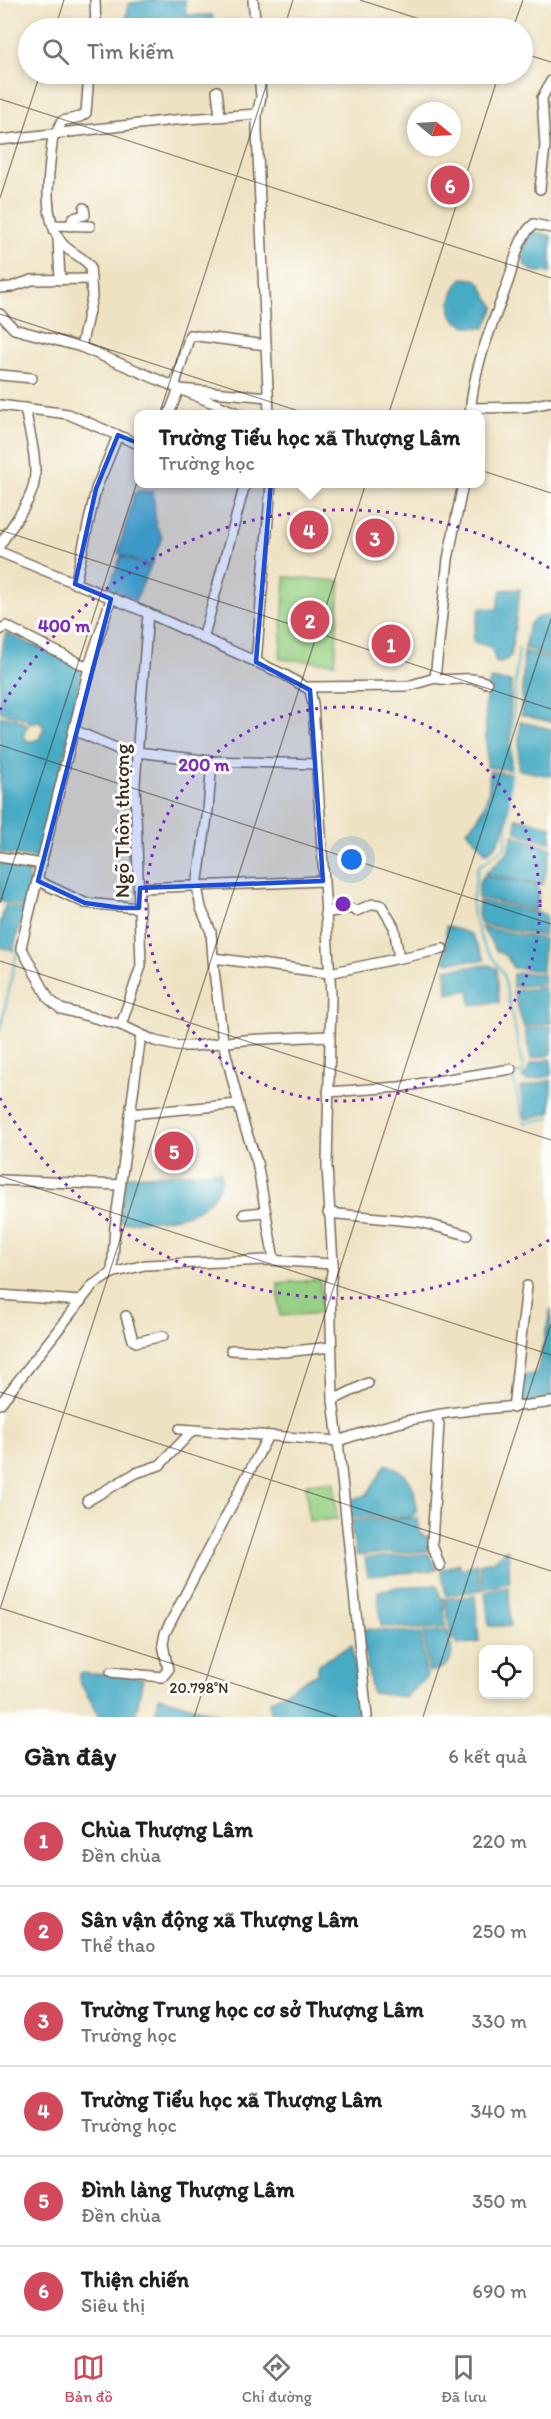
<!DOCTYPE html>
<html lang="vi">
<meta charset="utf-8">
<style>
:root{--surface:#fff;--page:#f6f6f6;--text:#202124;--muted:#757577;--line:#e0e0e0;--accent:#d1495b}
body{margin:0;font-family:Itim,sans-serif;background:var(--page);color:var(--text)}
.controls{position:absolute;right:18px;bottom:18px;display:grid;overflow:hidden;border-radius:12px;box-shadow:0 3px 9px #0003}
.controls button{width:54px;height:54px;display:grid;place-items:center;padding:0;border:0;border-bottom:2px solid var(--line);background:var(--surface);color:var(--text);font:30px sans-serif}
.compass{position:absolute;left:407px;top:102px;width:54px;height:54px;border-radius:50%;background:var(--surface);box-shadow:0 3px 9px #0003;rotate:108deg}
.you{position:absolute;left:352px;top:860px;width:21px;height:21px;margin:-15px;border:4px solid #fff;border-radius:50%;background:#1a73e8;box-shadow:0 0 0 9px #1a73e833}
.badge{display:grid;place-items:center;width:39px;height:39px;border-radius:50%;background:var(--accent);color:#fff;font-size:20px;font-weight:700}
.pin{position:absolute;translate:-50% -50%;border:3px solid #fff;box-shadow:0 2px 6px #0006}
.popup{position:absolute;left:134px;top:410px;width:351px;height:78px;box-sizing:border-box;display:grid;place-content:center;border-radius:12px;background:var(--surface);filter:drop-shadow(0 2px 4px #0005);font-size:20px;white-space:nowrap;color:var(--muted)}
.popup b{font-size:22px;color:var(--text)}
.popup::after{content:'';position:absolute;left:50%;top:100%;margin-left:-12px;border:12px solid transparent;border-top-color:var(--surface)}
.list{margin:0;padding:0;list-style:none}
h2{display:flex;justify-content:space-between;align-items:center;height:78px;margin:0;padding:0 24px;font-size:26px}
h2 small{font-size:20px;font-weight:400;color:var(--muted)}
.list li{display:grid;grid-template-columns:39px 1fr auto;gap:18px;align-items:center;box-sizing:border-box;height:90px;padding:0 24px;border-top:2px solid var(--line)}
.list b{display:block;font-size:22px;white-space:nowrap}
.list p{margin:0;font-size:20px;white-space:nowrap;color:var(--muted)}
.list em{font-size:20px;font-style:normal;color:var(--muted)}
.icon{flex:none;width:33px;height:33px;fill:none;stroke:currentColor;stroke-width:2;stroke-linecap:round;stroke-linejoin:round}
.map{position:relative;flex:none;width:551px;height:1717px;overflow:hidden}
.search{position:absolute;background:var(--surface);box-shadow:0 3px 9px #0003;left:18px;right:18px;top:18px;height:66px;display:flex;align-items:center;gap:15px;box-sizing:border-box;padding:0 21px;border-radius:33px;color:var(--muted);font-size:22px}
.sheet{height:618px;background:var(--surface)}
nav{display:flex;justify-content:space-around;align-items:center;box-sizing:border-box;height:84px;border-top:2px solid var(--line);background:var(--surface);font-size:16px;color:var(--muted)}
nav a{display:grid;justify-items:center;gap:3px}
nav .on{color:var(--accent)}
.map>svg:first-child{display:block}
</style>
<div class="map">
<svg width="551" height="1717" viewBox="0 0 551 1717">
<rect width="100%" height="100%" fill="#fdfcf7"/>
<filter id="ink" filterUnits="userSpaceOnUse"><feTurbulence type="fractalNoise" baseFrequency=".0167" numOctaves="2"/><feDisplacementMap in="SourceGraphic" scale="12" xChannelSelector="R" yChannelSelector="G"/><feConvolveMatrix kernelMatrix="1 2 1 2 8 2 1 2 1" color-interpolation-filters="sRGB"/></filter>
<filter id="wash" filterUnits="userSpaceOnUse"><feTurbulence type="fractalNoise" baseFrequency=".008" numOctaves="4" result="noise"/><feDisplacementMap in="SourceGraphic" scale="24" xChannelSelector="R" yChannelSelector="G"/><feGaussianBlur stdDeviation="1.35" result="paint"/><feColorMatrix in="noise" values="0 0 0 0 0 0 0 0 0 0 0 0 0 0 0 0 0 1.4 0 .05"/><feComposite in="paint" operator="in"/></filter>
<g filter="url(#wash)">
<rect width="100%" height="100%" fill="#eee2c2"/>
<!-- green -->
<g fill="#96d084" stroke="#687d51" stroke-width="1.5">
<path d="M285,577L340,581L335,663L280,659Z"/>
<path d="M320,1280L322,1313L280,1316L278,1283Z"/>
<path d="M334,1481L337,1519L309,1521L306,1484Z"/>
</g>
<!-- water -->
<g fill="#46abc5" stroke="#406a72" stroke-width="1.5">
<path d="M147,0H185L186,15H212L215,28H129L126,17L129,4Z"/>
<path d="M532,231L551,236V273L532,271L525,265L522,249Z"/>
<path d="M463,278C480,279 479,279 486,294C488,299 492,302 495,307L485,328C461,328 444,320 453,294C456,287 457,282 463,278Z"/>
<path d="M138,491L153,492L156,525L162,537L151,566L118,553L134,494Z"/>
<path d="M121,556L150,568L135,601L116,590L107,592Z"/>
<path d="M520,589L511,656L501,663L496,662L491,647L474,642L473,638L479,611L481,608L497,609L501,590Z"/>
<path d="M551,615V658L525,648C527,627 527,616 551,615Z"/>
<path d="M6,633L79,665L81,674L69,737L38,859L0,853V716L15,718L28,725L23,735L28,742L39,739L44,727L39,721L31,723L21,717L0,712C0,695 0,644 6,633Z"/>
<path d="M524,651L551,660V722L521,715Z"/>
<path d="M490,679L511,682L509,770L487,767L485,703Z"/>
<path d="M520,722L551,729V776L520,770L518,767Z"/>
<path d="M489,771L511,774V775C508,800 511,840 486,853L467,830C485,814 491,795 489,771Z"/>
<path d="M516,818L551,826V843L516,832Z"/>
<path d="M513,835L551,848L543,885L485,874L508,852Z"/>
<path d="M0,859L30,865L28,880L32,886L25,907L0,902Z"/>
<path d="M484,876L537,885L539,891L536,910L478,898L479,882Z"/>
<path d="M479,901L544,914L546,916L544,936L481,924L478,915Z"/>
<path d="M5,906L24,909L13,951L0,947V924Z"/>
<path d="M446,926L471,934L485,960L445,962Z"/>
<path d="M481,927L544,939L542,971L513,968L507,957L496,950Z"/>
<path d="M489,965L497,969L499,1002L471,1005L469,990L447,994L446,969Z"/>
<path d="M520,973L543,974L544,984L513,987V974Z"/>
<path d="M544,987L551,1023L524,1028L513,991Z"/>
<path d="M551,1026V1055L531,1059L525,1030Z"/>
<path d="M551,1059V1076L526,1081L522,1077L527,1073L530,1064Z"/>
<path d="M551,1080V1113L526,1119L520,1088Z"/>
<path d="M220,1171C223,1177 221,1182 218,1188C201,1224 158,1218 125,1223L119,1220L126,1178L130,1176Z"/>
<path d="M551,1308V1399L519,1404L524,1375H531L537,1372Z"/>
<path d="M386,1464C411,1474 417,1487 416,1513L411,1517L349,1518L347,1504L351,1500L367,1495Z"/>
<path d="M418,1518L420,1534L428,1537L429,1551L356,1555L350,1521Z"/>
<path d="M505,1550H508L510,1583L484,1589L479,1564L494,1561Z"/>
<path d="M429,1554L437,1570L368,1576L365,1558Z"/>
<path d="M458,1563L462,1569L476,1563L482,1590L446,1596L441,1570Z"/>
<path d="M437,1585L441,1599L443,1598L446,1628L417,1629L381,1626L378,1591L398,1587Z"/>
<path d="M509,1587L510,1626H489L485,1592Z"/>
<path d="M475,1596L479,1642L457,1645L456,1640L452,1639L445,1599Z"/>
<path d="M365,1629L419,1633L421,1635L427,1678L405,1697L372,1693L362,1636Z"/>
<path d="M448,1631C454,1653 456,1667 429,1672L423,1632Z"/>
<path d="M352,1645L360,1707L358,1712L339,1717H271L270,1701L317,1673L319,1664Z"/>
<path d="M82,1673L143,1678L135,1717H100L79,1681V1674Z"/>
<path d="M159,1697L218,1714V1717H155Z"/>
</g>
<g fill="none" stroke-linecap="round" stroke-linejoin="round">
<!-- stream -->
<g stroke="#46abc5" stroke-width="2">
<path d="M519,648C510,714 513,781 505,848L478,867L472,902L473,916L484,946L503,973L524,1072L512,1075L524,1123L551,1118"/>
<path d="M0,1031L18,947"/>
</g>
</g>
</g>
<g filter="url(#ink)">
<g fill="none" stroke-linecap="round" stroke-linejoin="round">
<defs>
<g id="minor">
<path d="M95,0L96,28"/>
<path d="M253,0L256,28"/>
<path d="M259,74L261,97L257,114V131L269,414"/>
<path d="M217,91L220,116"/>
<path d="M56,134L62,121L80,117L86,113L89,74"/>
<path d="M53,135C50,167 40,213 61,242C68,252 82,256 90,266L92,297L81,347"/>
<path d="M0,140L174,120L257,114"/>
<path d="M540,189L545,146L542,98L551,81"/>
<path d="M54,225L90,226"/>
<path d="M70,226L73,218L85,215L84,208"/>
<path d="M58,238L60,280"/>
<path d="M0,288L11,287L32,280L91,279"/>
<path d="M0,314L14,329L81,347L239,414"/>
<path d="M0,375L32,378"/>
<path d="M174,387L190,335L266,345"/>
<path d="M0,405L68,414L138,444"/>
<path d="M471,408L525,407L551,402"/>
<path d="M169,414L179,389L268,397"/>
<path d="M470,414C474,364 491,329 508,282C515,262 517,238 534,224L551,228"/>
<path d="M0,545C10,528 31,502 34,483C38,460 29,432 25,408"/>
<path d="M0,552L148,613L285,675L310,690L313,704L331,995L327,1166L333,1264L330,1287L333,1400L338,1441C376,1428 423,1415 464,1411C493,1407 522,1407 551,1402"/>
<path d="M75,584L96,489L118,435"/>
<path d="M111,599L90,663L21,947L49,999L61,1009L121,1025L155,1041L177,1046H195L244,1040L329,1036"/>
<path d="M0,630L6,626L89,668"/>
<path d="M203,639L245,484"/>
<path d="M256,662L271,484"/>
<path d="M435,678C451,683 468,674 487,683"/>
<path d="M306,687L408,686L435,678L448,559L463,484"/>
<path d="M74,730L120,750L212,761L316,764"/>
<path d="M212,761L208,810L197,886L201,908L211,932L214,971L223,1042L244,1125L257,1162L274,1260"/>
<path d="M0,857L42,864"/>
<path d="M38,881L85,903L139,908"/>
<path d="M140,888L323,881"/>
<path d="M325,913L350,908L356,911L373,904L381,905L394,927L399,958"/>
<path d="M213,958L329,973L443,949"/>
<path d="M121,1025L141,966L135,783L148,613"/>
<path d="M328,1092L399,1087L511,1069"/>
<path d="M130,1114L239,1104"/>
<path d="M0,1180L120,1185"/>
<path d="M328,1213L420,1222L467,1235"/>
<path d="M244,1214L264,1212"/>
<path d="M112,1273L115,1226L141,1035"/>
<path d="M0,1295L81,1301"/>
<path d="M126,1316L133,1340L136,1342L163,1336"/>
<path d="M231,1350L285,1352L331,1347"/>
<path d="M333,1400L368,1383"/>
<path d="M0,1404L93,1285L112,1273L145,1265L268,1260L333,1264"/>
<path d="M513,1408L527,1286"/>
<path d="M435,1417L439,1424L432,1544L440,1566"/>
<path d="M180,1429L338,1441L367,1717"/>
<path d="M87,1501L136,1473L160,1465L193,1430"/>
<path d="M111,1672L162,1677L168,1670L163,1644L165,1633L268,1436"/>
</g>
</defs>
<!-- minor casing -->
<use href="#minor" stroke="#7a6a57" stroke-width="12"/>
<!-- minor -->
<use href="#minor" stroke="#fff" stroke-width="9"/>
</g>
</g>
<!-- marked area -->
<path fill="#1d4ed8" fill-opacity="0.2" stroke="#1d4ed8" stroke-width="4.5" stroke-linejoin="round" d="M118,435L234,482H271L256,662L310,690L323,881L140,888L139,908H122L85,903L38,881L111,599L75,584L96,489Z"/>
<!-- ticks -->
<path fill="none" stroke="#3b2a1e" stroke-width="1.5" stroke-opacity="0.45" d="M360,0L448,28M55,28L64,0M284,28L293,0M513,28L523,0M522,53L551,62M0,99L551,278M0,198L40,74M0,314L551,493M0,530L551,709M0,745L551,924M0,903L270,74M0,961L551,1140M0,1176L551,1355M0,1392L551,1571M0,1608L337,1717M0,1609L499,74M194,1717L551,619M423,1717L551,1324"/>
<!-- distance rings -->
<g fill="none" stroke="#7b2cbf" stroke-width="3" stroke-dasharray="3 6">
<circle cx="343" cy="904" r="197"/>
<path d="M549 1240A394 394 0 0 1 0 1098M0 710A394 394 0 0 1 549 568"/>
</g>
<g text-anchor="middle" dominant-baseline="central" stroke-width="6" stroke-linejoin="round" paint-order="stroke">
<!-- street labels -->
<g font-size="21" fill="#3b2a1e" stroke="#fdfcf7">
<text transform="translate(121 821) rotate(-90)">Ngõ Thôn thượng</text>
</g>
</g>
<g font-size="15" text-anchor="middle" fill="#3b2a1e" stroke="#fdfcf7" stroke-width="6" stroke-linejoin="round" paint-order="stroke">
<text x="199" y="1693">20.798°N</text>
</g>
<circle cx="343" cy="904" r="9" fill="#7b2cbf" stroke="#fdfcf7" stroke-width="3"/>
<g font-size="18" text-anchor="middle" font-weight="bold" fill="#7b2cbf" stroke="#fdfcf7" stroke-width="6" stroke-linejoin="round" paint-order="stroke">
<text x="64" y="632">400 m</text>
<text x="204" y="771">200 m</text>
</g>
</svg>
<div class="controls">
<button><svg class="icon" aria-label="locate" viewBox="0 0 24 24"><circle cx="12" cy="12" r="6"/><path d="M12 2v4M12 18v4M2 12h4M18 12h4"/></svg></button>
</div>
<svg class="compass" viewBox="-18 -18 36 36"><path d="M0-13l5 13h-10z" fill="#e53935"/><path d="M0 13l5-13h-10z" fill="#757577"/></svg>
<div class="you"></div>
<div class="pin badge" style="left:391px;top:644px">1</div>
<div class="pin badge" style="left:310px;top:620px">2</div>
<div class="pin badge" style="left:375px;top:538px">3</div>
<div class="pin badge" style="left:309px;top:530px">4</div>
<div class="popup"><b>Trường Tiểu học xã Thượng Lâm</b>Trường học</div>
<div class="pin badge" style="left:174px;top:1151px">5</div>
<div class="pin badge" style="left:450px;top:185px">6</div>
<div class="search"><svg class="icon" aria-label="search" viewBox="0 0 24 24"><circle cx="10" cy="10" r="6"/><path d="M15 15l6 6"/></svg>Tìm kiếm</div>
</div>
<section class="sheet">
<h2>Gần đây<small>6 kết quả</small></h2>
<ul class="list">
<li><span class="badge">1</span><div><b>Chùa Thượng Lâm</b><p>Đền chùa</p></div><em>220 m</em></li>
<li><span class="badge">2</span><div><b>Sân vận động xã Thượng Lâm</b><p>Thể thao</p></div><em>250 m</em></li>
<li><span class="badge">3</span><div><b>Trường Trung học cơ sở Thượng Lâm</b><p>Trường học</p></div><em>330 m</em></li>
<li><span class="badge">4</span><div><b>Trường Tiểu học xã Thượng Lâm</b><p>Trường học</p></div><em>340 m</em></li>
<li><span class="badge">5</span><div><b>Đình làng Thượng Lâm</b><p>Đền chùa</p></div><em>350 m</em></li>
<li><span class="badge">6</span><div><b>Thiện chiến</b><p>Siêu thị</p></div><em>690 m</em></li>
</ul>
</section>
<nav>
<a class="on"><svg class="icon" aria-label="map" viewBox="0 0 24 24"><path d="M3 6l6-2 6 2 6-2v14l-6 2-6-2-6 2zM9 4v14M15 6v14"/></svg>Bản đồ</a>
<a><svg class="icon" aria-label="directions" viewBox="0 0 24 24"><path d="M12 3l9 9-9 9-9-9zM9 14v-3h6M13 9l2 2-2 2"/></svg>Chỉ đường</a>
<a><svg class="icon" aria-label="saved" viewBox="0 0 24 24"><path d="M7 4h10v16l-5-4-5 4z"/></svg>Đã lưu</a>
</nav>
